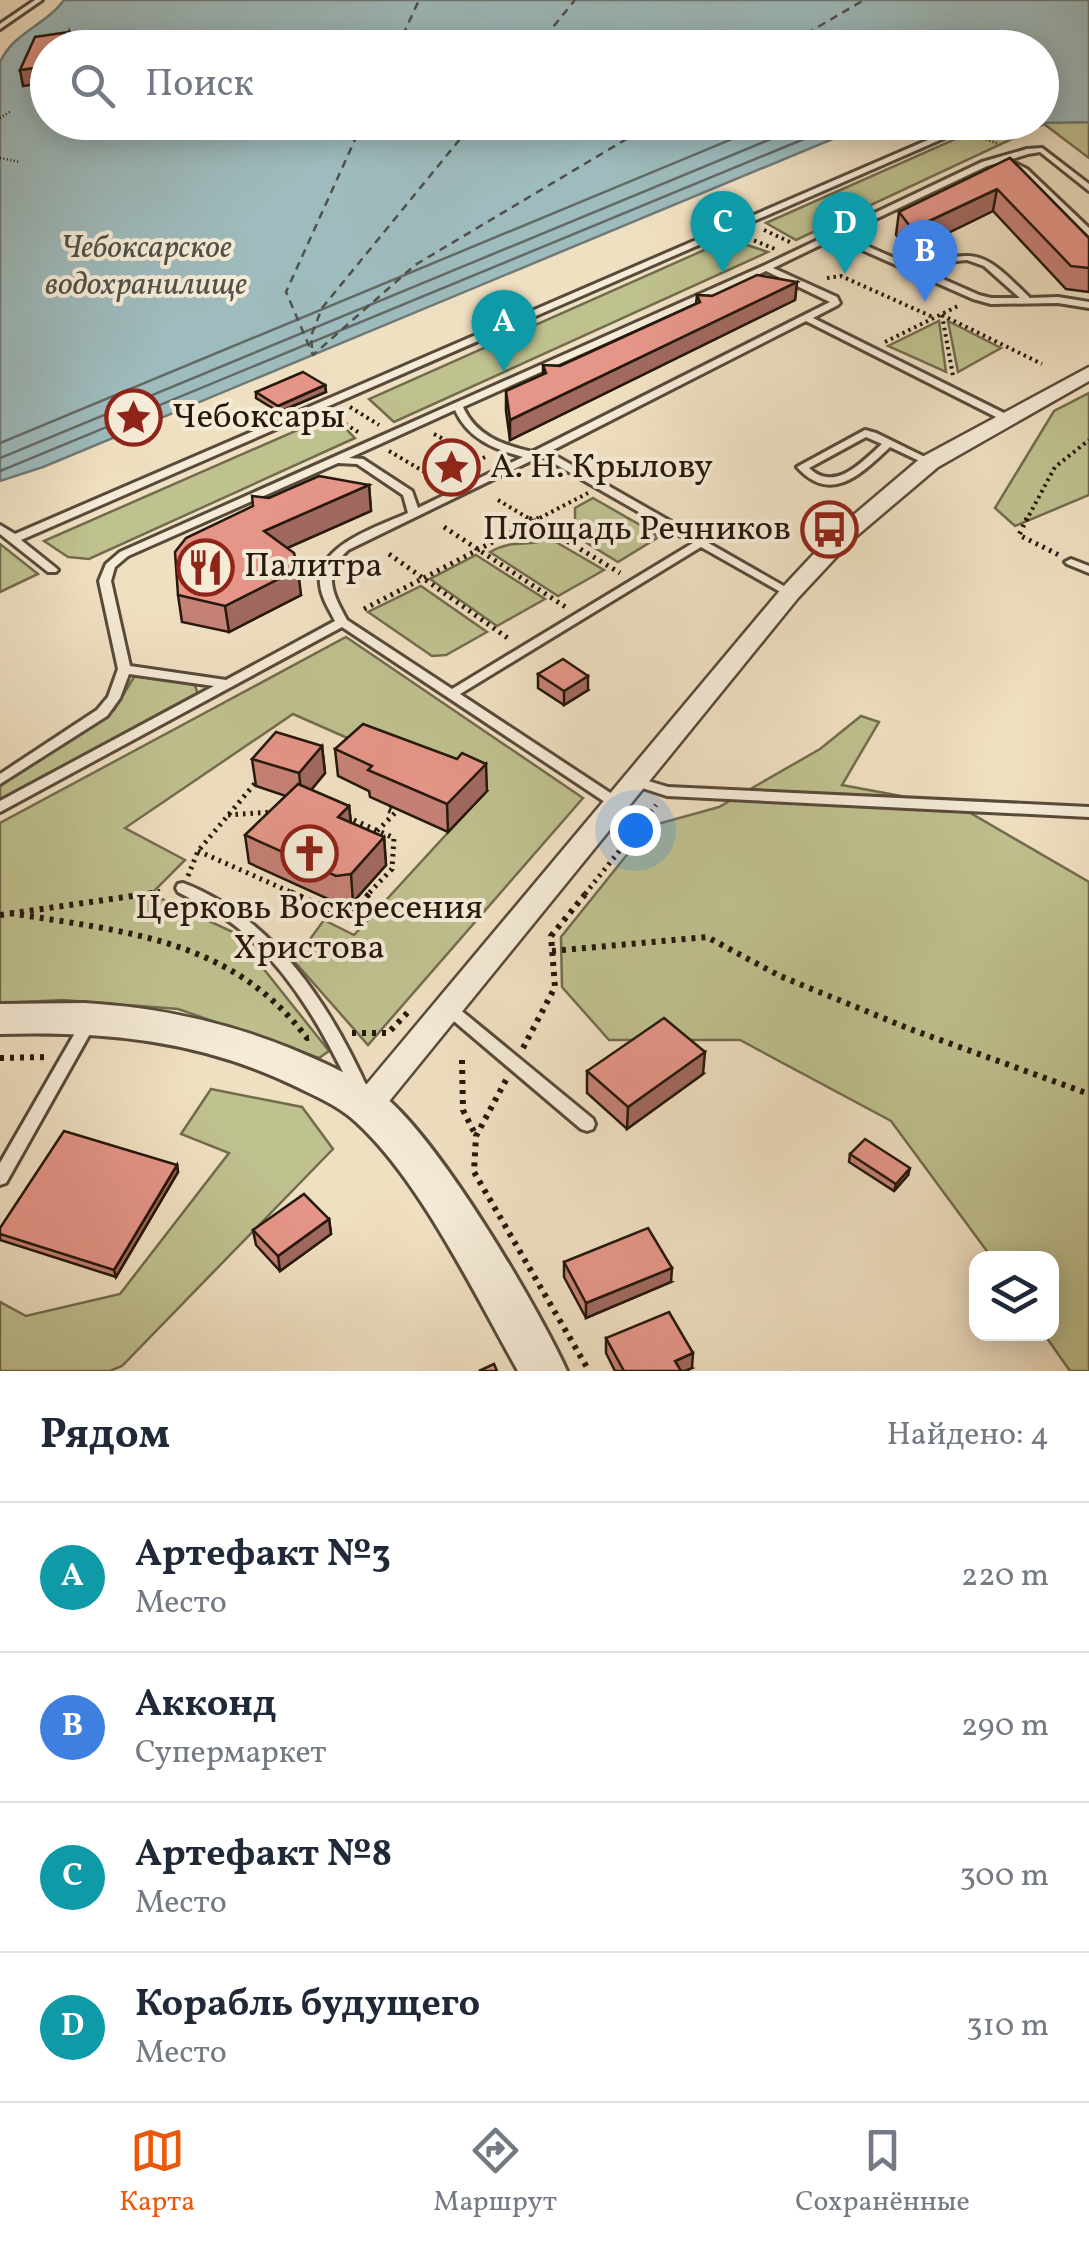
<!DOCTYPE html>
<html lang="ru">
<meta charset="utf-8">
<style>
:root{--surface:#fff;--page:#f6f6f7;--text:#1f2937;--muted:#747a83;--line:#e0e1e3;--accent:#ea580c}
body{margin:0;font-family:Vollkorn,serif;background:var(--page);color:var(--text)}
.controls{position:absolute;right:30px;bottom:30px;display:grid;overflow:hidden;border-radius:20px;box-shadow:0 5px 25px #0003}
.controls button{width:90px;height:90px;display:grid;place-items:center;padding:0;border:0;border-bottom:2px solid var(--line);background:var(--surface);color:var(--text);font:50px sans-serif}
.you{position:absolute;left:635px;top:830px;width:35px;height:35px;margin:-25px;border:8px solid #fff;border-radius:50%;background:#1a73e8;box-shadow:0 0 0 15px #1a73e833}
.badge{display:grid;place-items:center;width:65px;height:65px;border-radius:50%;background:var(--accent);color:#fff;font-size:32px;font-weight:700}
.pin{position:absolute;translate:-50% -82px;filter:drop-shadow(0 2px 5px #0008)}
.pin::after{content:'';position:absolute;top:52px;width:35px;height:30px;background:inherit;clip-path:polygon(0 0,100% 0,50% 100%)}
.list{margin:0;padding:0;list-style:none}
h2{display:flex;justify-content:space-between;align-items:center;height:130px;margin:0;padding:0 40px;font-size:42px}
h2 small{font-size:32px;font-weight:400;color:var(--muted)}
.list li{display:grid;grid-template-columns:65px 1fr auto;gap:30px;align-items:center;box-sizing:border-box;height:150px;padding:0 40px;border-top:2px solid var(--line)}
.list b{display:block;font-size:38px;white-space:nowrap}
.list p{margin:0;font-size:32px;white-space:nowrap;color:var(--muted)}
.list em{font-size:32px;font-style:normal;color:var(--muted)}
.icon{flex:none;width:55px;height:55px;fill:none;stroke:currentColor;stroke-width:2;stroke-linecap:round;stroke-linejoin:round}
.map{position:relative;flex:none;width:1089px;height:1371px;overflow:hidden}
.search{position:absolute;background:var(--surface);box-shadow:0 5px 25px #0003;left:30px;right:30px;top:30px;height:110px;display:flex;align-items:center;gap:25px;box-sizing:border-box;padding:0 35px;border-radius:55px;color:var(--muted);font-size:38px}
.sheet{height:730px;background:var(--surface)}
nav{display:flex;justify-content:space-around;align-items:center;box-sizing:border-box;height:140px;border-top:2px solid var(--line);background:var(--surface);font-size:28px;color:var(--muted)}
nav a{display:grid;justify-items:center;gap:5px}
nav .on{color:var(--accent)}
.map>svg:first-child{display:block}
</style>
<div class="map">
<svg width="1089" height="1371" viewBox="0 0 1089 1371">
<rect width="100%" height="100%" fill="#f0e0c2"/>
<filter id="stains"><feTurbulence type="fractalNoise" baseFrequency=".002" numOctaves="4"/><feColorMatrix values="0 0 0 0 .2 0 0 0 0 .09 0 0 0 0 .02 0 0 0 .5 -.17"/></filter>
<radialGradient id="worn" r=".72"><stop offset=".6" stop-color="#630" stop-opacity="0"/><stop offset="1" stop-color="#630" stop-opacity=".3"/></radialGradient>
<!-- green -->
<g fill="#bfc18f" stroke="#726c4e" stroke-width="2.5">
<path d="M1089,122V158L1044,124L796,240L766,223L978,129L964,123Z"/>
<path d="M729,239L768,252L394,422L369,399Z"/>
<path d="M939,321L946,372L888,346Z"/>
<path d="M948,321L1001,348L958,372Z"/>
<path d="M1089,393V495L1015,526L995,508L1054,411Z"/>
<path d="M318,421L346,429L355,438L89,559L68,557L44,541Z"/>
<path d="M593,498L654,533L657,538L618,562L564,529L575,522V508Z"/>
<path d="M549,538L604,570L558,596L490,552C517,537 528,549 549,538Z"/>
<path d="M0,544L38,574L0,592Z"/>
<path d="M476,555L545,599L497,626L430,579Z"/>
<path d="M421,586L487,632L446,655L432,656L368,612Z"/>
<path d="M346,637L583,798L368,1045L294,961L324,920L354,935L486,791L404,763L293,714L125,828L185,860L151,894L235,933L329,1051L319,1058L178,1009L63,1000L0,1003V823Z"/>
<path d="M142,676L194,683L198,694L0,803V786L114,710L134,677Z"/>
<path d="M861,716L879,722L842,785L960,807L1089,882V1371H1070L1044,1334H1052V1258H992L891,1121L740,1040H609L562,987L561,937L650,826L719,807L820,749Z"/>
<path d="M211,1089L302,1107L333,1149L122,1366L110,1371H0V1302L26,1316L120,1294L229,1153L181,1134Z"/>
</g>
<!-- water -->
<path fill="#9ebbbd" stroke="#6e7a76" stroke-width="2.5" d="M64,0H1089V122L1040,123L1042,48H48V122L871,123L43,467L0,481V62C14,32 46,25 64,0Z"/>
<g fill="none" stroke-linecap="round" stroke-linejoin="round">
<!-- shore -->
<g stroke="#626a64" stroke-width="2.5">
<path d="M0,443L773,122"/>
<path d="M0,458L812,122"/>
<path d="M0,471L845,122"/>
</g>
<!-- ferry -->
<g stroke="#4f514a" stroke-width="2.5" stroke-dasharray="8 6" stroke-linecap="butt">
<path d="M397,48L419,0"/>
<path d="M536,48L575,0"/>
<path d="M782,48L864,0"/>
<path d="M363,122L286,292L313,355L415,265L655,122"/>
<path d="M312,348L311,336L322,308L474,122"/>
</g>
<defs>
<g id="service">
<path d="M35,0H42L0,29V24Z"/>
<path d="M965,124L972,126L21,540L56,568L58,570L56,572H48L0,534V525L15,534Z"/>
<path d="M1042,148L1089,184V191L1040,152L1028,154L1009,160L1027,169L1089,228V236L1021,173L1004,161L987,166L842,235L919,269C978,244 987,256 1030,298L1058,297L1089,302V308L1058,303L991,304L973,299L835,238L773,268L837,297L840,303L838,305L813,318L1010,416V420H1002L806,321L549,452L796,593L794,595H786L701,547L460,694L621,800L623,803L621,806H611L342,627L0,812V801L214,686L129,674L120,698L107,716L0,784V774L97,710L108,697L118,669L99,581L106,564L120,552L763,266L982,162L1027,149ZM967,260L984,266L1020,298H991L979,295L927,272L956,261ZM766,271L830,302L532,452C503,445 476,436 463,407ZM455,410C468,439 494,449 523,457L418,508L412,491L363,459L349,458ZM541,456L693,543L452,689L347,620C332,593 322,574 348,550ZM338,463L357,464L403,495L408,513C380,526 316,545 320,584C321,597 329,609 335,621L226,680L130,666L111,581L115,567L128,556Z"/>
<path d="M865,430L876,433L935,462L934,464H926L890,447C861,474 831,505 797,467ZM866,437L882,444C862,462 835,493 809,468Z"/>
<path d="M1071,559L1089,566V573L1067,564L1065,562Z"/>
<path d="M635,777L668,787L1089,807V817L667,796L630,784L628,781Z"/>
<path d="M183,883C275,918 332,1008 370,1094L368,1099L362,1100L356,1099C326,1036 293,973 238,928C220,913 198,903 178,892L176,888L178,884Z"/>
<path d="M447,1001L452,1003L593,1119L595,1124L593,1129L587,1131L581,1129L442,1011L439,1007L442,1003Z"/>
<path d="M88,1017L93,1019L96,1023L6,1183L0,1185V1163L83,1019Z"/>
</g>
<path id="minor" d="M1089,367V381L938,467L853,539L798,598L378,1115L367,1119L356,1115L351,1106L356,1097L782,588L837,529L922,457Z"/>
<path id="tertiary" d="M84,1003C170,1008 248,1027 326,1064C344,1073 364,1081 380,1093C437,1136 536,1303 567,1371H518C475,1295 420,1180 356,1122C339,1106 317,1097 297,1087C201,1040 105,1031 0,1034V1004Z"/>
</defs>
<!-- service casing -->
<use href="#service" stroke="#584a3a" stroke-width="6"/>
<!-- minor casing -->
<use href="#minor" stroke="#584a3a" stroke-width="5"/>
<!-- tertiary casing -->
<use href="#tertiary" stroke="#584a3a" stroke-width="6"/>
<!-- path-far3 -->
<g stroke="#25180c" stroke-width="2.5" stroke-dasharray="1 2.5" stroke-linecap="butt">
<path d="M0,118L11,111"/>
<path d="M976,136L999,144"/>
<path d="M0,158L20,162"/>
</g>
<!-- path-far2 -->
<g stroke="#25180c" stroke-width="4" stroke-dasharray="2.5 4" stroke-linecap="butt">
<path d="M764,230L790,242"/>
<path d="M748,238L775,249"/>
<path d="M827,278L841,276L935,318"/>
<path d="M942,315L1042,364"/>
<path d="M942,315L953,376"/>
<path d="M885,342L960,305"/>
<path d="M350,407L379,425"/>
<path d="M334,417L358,432"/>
<path d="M434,434L465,451L452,457L467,466"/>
<path d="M389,451L423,471L431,467L447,476"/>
<path d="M432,467L452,457"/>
<path d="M431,485L485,457"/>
<path d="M498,500L533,521"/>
<path d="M534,521L588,493"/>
<path d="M1026,521L1055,467L1089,440"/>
</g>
<!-- path-far1 -->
<g stroke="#25180c" stroke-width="5" stroke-dasharray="2.5 5" stroke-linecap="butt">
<path d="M529,518L620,573"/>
<path d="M1027,518L1019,535L1061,556"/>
<path d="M444,527L567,608"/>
<path d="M389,554L509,639"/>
<path d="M364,609L539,518"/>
<path d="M228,815L273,812"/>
<path d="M347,817L394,838L392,869L368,894"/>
<path d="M377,831L395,813L387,810L394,803"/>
<path d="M198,851L295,894"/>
<path d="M188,876L198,851L257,781"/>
<path d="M143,894L165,891"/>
<path d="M585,894L656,805"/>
</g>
<!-- path -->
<g stroke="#25180c" stroke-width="6" stroke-dasharray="4 6" stroke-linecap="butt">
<path d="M290,892L347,917L371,892"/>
<path d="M10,913C125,932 231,938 307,1038L312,1037"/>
<path d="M0,915L160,892"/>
<path d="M552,951L707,937L780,976L910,1029L1089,1094"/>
<path d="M352,1033H388L411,1009"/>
<path d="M523,1048L555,987L551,936L587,892"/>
<path d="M0,1058L47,1057"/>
<path d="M462,1060L463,1110L476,1136"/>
<path d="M506,1080L476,1136L474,1172L589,1371"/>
</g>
<!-- service -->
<use href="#service" fill="#f5ebd7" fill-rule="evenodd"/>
<!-- minor -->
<use href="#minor" fill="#f5ebd7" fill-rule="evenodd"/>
<!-- tertiary -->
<use href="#tertiary" fill="#f5ebd7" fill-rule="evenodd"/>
</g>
<!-- wall -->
<g fill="#c68176" stroke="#25180c" stroke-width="2.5">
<path d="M1010,158L1089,238V292L1066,289L993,211L909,252L896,235L899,212Z"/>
<path d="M797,282L795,300L510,440L506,411V391L543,375V365L560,366L696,304L697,295L712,296Z"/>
<path d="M325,385L326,392L279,412L256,398V392Z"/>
<path d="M369,485L371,511L287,548L301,595L229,632L182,622L178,595L253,506L269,498Z"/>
<path d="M538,674L588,690L564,705L538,688Z"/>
<path d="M322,746L325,773L311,790L349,806L351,823L384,837L386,865L353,902L339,904L249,863L245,835L286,796L256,786L252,759Z"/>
<path d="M335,749L487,791L448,832L370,797L369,791L338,776Z"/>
<path d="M587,1071L703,1074L627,1129L587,1093Z"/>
<path d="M850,1154L908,1175L894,1191L849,1162Z"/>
<path d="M177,1165L178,1172L116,1277L0,1240V1228Z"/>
<path d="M329,1219L331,1234L280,1271L256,1245L253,1230Z"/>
<path d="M564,1262L671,1282L586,1318L564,1277Z"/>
<path d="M606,1338L692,1368L685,1371H615L606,1353Z"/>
</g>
<!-- shaded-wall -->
<g fill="#a16960" stroke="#25180c" stroke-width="2.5">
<path d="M69,32L72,48H63Z"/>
<path d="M48,66V82L23,86L20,70Z"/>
<path d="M997,189L993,211L909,252L912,229Z"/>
<path d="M797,282L795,300L510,440V420Z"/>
<path d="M325,385L326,392L279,412L278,406Z"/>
<path d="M369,485L371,511L267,557L264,531Z"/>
<path d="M298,569L301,595L229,632L225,606Z"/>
<path d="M588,676V690L564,705V691Z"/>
<path d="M322,746L325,773L302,801L299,773Z"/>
<path d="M486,764L487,791L448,832L447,804Z"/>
<path d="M349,806L352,834L338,817Z"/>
<path d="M384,837L386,865L353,902L351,874Z"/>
<path d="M705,1052L703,1074L627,1129L628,1107Z"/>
<path d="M177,1165L178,1172L116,1277L114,1270Z"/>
<path d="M910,1168L908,1175L894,1191L896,1184Z"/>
<path d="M329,1219L331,1234L280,1271L278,1256Z"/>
<path d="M672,1268L671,1282L586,1318V1303Z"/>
<path d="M693,1353L692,1368L685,1371H674L675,1361Z"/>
</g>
<!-- building -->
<g fill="#e69689" stroke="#25180c" stroke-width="2.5">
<path d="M69,32L63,48H48V66L20,70L35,37Z"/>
<path d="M1010,158L1089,238V268L1071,266L997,189L912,229L899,212Z"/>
<path d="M757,275L797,282L510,420L506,391L546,373L543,365L560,366L700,302L697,295L712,296Z"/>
<path d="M303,372L325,385L278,406L256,392Z"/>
<path d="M319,476L369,485L264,531L294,553L298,569L225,606L178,595L175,552L186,538L253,506L252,496L269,498Z"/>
<path d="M563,659L588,676L564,691L538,674Z"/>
<path d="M363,724L457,759L462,753L486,764L447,804L368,770L372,766L335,749Z"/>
<path d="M276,732L322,746L299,773L252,759Z"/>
<path d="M298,784L349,806L338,817L384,837L351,874L336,876L245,835Z"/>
<path d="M664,1018L705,1052L628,1107L587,1071Z"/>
<path d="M64,1131L177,1165L114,1270L0,1234V1228Z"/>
<path d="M865,1139L910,1168L896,1184L850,1154Z"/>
<path d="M304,1194L329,1219L278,1256L253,1230Z"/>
<path d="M648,1228L672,1268L586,1303L564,1262Z"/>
<path d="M669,1312L693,1353L675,1361L681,1371H624L606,1338Z"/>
<path d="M494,1364L497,1371H479Z"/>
</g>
<!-- icons -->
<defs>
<symbol id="sight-ring" viewBox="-11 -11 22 22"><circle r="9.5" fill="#f5ebd7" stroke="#8f2418" stroke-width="1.5"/><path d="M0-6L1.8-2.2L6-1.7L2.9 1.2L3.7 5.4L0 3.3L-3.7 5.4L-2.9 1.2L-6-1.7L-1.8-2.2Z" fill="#8f2418"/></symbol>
<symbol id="bus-ring" viewBox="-11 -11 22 22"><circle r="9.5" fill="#f5ebd7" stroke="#8f2418" stroke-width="1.5"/><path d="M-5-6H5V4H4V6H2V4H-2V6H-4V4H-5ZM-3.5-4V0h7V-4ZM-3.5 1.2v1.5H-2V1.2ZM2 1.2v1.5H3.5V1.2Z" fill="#8f2418"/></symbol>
<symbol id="restaurant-ring" viewBox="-11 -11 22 22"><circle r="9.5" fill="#f5ebd7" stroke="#8f2418" stroke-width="1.5"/><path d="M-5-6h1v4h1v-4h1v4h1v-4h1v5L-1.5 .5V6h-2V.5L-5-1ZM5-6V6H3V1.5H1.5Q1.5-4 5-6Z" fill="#8f2418"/></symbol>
<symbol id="church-ring" viewBox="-11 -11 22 22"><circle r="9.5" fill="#f5ebd7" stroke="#8f2418" stroke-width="1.5"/><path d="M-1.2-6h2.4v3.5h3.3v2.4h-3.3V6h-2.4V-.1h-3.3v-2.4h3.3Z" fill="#8f2418"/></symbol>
</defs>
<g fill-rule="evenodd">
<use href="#sight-ring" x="102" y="386" width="63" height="63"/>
<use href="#sight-ring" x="420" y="436" width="63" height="63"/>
<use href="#bus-ring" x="798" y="498" width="63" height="63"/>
<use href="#restaurant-ring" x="174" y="536" width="63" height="63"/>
<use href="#church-ring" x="278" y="822" width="63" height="63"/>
</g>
<g text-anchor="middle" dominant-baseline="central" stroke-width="8" stroke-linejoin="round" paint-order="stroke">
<!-- far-water labels -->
<g font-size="32" font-style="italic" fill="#4f514a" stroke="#f5ebd7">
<text x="146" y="249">Чебоксарское<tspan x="146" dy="37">водохранилище</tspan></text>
</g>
<!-- poi labels -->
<g font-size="35" fill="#25180c" stroke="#f5ebd7" text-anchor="start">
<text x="172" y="418">Чебоксары</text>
<text x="490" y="468">А. Н. Крылову</text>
<text x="791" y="530" text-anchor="end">Площадь Речников</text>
<text x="244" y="567">Палитра</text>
<text x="309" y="909" text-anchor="middle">Церковь Воскресения<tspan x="309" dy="40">Христова</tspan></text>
</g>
</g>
<rect width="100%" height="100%" filter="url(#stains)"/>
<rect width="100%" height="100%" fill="url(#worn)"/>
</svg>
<div class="controls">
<button><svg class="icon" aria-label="layers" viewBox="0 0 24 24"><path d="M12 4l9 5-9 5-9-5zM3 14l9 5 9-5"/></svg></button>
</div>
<div class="you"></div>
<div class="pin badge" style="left:504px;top:372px;background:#0f9aa8">A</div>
<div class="pin badge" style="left:925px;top:302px;background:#3f7fe0">B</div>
<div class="pin badge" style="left:723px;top:273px;background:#0f9aa8">C</div>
<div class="pin badge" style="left:845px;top:274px;background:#0f9aa8">D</div>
<div class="search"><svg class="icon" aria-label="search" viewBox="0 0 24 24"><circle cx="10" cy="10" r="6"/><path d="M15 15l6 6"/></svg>Поиск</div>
</div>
<section class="sheet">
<h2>Рядом<small>Найдено: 4</small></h2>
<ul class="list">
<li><span class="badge" style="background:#0f9aa8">A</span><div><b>Артефакт №3</b><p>Место</p></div><em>220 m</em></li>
<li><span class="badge" style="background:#3f7fe0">B</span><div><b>Акконд</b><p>Супермаркет</p></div><em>290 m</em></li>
<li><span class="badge" style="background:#0f9aa8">C</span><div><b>Артефакт №8</b><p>Место</p></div><em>300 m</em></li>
<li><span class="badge" style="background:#0f9aa8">D</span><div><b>Корабль будущего</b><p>Место</p></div><em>310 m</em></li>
</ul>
</section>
<nav>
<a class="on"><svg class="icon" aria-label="map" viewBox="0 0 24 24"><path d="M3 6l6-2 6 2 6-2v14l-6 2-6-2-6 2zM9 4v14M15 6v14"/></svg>Карта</a>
<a><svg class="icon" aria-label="directions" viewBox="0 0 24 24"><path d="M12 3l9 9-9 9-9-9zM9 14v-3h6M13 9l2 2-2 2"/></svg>Маршрут</a>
<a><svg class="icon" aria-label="saved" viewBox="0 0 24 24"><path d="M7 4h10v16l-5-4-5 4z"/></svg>Сохранённые</a>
</nav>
